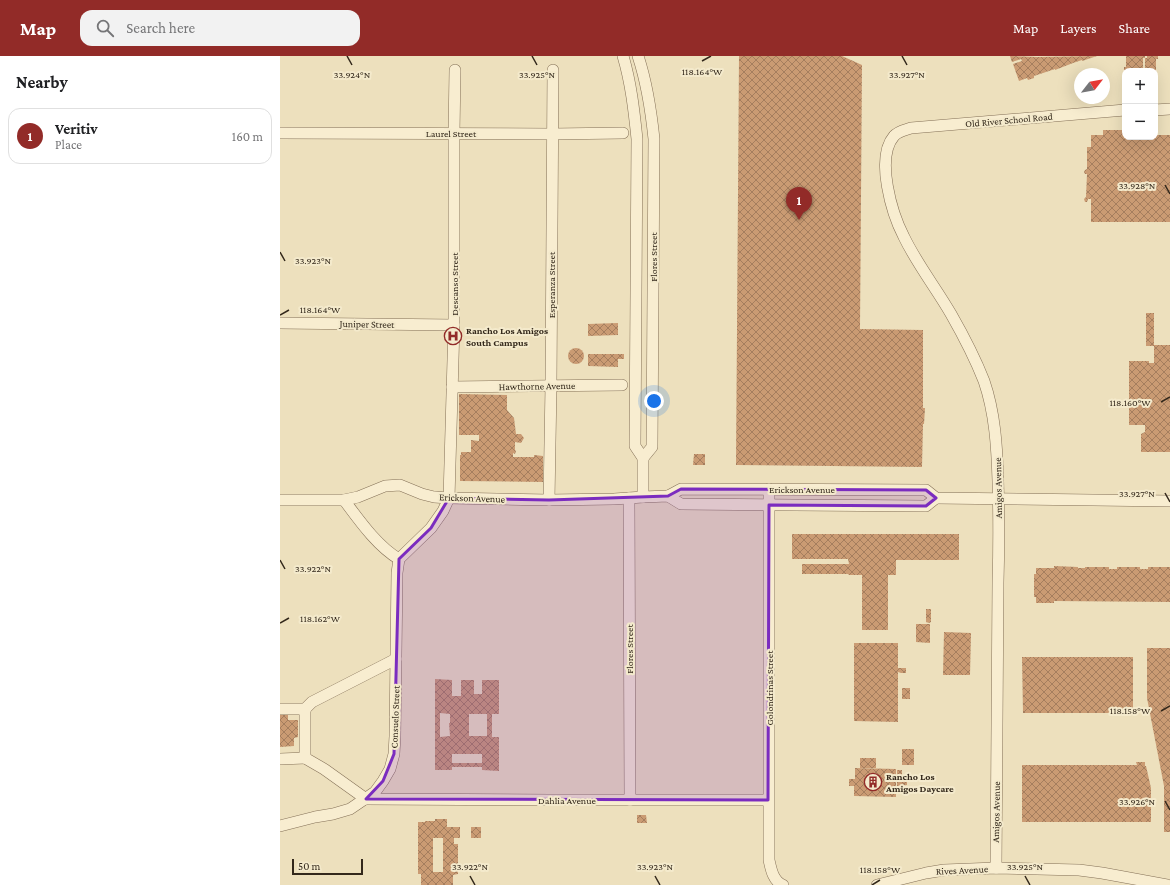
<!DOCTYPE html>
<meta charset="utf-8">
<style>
:root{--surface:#fff;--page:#f2f2f2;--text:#202124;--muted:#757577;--line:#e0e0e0;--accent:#922b28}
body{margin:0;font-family:"Crimson Pro",serif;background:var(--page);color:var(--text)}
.controls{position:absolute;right:12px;top:12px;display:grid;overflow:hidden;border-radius:8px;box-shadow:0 4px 16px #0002}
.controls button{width:36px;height:36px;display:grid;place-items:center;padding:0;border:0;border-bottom:1px solid var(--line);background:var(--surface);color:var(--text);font:20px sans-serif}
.compass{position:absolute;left:794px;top:12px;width:36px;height:36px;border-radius:50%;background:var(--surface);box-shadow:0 4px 16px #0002;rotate:59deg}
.scale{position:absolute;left:12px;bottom:10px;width:71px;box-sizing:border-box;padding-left:4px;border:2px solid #33281b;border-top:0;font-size:11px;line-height:14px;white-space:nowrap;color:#33281b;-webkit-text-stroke:3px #f4eacc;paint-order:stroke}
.you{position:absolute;left:374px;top:345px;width:14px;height:14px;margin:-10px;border:3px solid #fff;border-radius:50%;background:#1a73e8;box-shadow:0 0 0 6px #1a73e833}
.badge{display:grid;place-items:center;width:26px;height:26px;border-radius:50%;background:var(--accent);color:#fff;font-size:13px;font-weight:700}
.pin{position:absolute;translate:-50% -33px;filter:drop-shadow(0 1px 2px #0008)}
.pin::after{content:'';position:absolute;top:21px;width:14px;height:12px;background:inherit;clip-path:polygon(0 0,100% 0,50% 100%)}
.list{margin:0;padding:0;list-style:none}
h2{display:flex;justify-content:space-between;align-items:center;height:52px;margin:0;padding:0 16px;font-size:17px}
h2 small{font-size:13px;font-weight:400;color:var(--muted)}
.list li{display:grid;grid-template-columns:26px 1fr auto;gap:12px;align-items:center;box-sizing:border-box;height:56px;margin:0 8px 8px;padding:0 8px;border:1px solid var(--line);border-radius:12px}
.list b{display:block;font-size:15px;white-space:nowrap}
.list p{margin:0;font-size:13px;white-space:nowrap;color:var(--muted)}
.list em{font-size:13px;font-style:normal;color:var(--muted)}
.icon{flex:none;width:22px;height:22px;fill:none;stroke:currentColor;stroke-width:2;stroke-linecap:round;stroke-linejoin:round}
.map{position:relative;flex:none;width:890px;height:829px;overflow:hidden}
header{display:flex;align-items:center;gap:24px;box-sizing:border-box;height:56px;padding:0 20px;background:var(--accent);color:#fff}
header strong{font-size:19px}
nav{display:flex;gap:22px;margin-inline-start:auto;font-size:14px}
.search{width:280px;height:36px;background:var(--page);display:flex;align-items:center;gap:10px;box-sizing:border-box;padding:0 14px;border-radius:12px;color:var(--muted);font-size:15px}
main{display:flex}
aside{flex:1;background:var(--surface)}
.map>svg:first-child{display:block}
</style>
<header>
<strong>Map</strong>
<div class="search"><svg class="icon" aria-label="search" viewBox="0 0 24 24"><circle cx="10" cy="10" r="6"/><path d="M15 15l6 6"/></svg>Search here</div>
<nav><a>Map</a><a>Layers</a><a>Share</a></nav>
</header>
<main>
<aside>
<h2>Nearby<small></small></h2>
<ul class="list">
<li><span class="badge">1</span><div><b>Veritiv</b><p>Place</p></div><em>160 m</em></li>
</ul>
</aside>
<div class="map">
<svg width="890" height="829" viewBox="0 0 890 829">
<defs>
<pattern id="building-cross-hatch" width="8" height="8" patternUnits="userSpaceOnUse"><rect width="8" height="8" fill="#ca9b73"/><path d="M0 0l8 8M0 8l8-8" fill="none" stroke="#a57e5e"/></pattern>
</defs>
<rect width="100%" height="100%" fill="#ede0bd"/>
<!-- building -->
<g fill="url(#building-cross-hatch)" fill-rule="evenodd">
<path d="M459,0H562L582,9L580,273L643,274V352H645L644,368H643L642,411L456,409Z"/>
<path d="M730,0L757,1L817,0L802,5V4L793,7L775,14V13L754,20V22L748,24L747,22L739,25L733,8L742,5L741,3L732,6Z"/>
<path d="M846,0H865V2H863V15H844V11H846Z"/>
<path d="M867,0H878V3H876V15H865V2H867Z"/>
<path d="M823,74H845V81H875V79H890V166H811V143H808L807,146H805L804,143L806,141L807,118H805L804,116L805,114L807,113V91H811V79H823Z"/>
<path d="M866,257H874V289H890V396H861V378L865,376V369H849V305H869V307H874V290H866Z"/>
<path d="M338,267V279L308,280V268Z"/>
<circle cx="296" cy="300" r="8"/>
<path d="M308,298H344V303H338V311L308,310Z"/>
<path d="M179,338L227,339V354L234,362L236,378H241L244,382L241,387L235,386V394L236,395L235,398L233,397V401H254V399L263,400V426L180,425V399H181V396H191V384L199,385V379H179Z"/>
<path d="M414,398H425V409H413Z"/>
<path d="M512,478H679V504H616V519H608V574H582V519H568L569,518H522V508H569L568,503H512Z"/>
<path d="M774,510L798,511V512H805V511H829V513H837V511H860V513H868V511H890V546L774,545V547H756V541H754V518H756V512H774Z"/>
<path d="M646,553H651V566L649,567L646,566Z"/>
<path d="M636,568H650V587L636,586Z"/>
<path d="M664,576L691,577L690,619H663Z"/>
<path d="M574,587H618V612H626V617H621L618,616V666L574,665Z"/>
<path d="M867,592H890V776H884V730L867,642Z"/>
<path d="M742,601H853V657H743Z"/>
<path d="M155,623L172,624V640H181V624H194V638H202V624H219V658H212V681H219V715L202,714V711H172V714H155ZM160,657L170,658V667H169L170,680L160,681ZM189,658H207V680H189ZM172,698H202V707H172Z"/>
<rect x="622" y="632" width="8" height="11"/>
<path d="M0,658H8V664H18V681L14,682V690L0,691Z"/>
<rect x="622" y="693" width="12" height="16"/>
<rect x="580" y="702" width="16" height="10"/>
<path d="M856,706H865V710H866L871,732V766H742V709H857Z"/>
<path d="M575,712L616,713V741L574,740V730H569V723H575Z"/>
<path d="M617,714H622V719H627V729L617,730Z"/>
<path d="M357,759H366L367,767H357Z"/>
<path d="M155,763H167V771H180V782H174V788H178V818L173,819V829H141V818H138V766H145V765H155ZM153,782H163V816H153Z"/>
<rect x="191" y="771" width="10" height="11"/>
</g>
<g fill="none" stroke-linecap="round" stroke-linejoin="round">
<defs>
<g id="minor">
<path d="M343,0C351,27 354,54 357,83L355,390L363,402V441"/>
<path d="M358,0C367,27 371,54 374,83L372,391L363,402"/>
<path d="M875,54L890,53"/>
<path d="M0,77L272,78L343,77"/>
<path d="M0,267L174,269"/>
<path d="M172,331L342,329"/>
<path d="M489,433V804C491,813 493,825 503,829"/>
<path d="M388,440L401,433L646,434L656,442L890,445"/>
<path d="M349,442L350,744"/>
<path d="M0,444H64L78,441L105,430L120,429L142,438L154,441L169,442L269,444L334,443L363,441L388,440L401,448L646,450L656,442"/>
<path d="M64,444C79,464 97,490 119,503"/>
<path d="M269,444L271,330L273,14"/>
<path d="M0,653H25L32,646L116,603"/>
<path d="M25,702L44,713L86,743L271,744H488"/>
<path d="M0,703L25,702V653"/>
<path d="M0,770L35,761L53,758L70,753L95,736L103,725L110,713L114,698L115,680L117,517L119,503L151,472L163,455L169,442L174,269V77L175,14"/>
<path d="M716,812C717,717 717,622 718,527C719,493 719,459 718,425C717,391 715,357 704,325C695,302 683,279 671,258C656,232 637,208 624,181C612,158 595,102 614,80C618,75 625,74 631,72L845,54"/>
<path d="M597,829L646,817L664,814L716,812L799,814L822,817L887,829"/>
</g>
</defs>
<!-- minor casing -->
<use href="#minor" stroke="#847057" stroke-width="12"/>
<!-- minor -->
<use href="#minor" stroke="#f8edd0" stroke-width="11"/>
</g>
<!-- marked area -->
<path fill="#7b2cbf" fill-opacity="0.2" stroke="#7b2cbf" stroke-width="3" stroke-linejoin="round" d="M401,433L646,434L656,442L646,450L489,449L488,744L86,743L103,725L114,698L119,503L151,472L169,442L269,444L388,440Z"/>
<!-- ticks -->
<path fill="none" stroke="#33281b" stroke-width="1.5" d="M67,0L72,9M252,0L257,9M622,0L627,9M422,5L431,0M885,129L890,138M0,196L5,205M0,259L9,254M881,346L890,341M885,437L890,446M0,504L5,513M0,567L9,562M881,655L890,650M885,745L890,754M190,820L195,829M375,820L380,829M745,820L750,829M592,829L600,824"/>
<!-- icons -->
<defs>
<symbol id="hospital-ring" viewBox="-11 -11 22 22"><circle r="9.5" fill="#f4eacc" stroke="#922b28" stroke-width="1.5"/><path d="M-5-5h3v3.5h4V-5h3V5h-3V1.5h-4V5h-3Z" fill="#922b28"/></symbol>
<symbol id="building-ring" viewBox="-11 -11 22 22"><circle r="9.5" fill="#f4eacc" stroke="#922b28" stroke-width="1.5"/><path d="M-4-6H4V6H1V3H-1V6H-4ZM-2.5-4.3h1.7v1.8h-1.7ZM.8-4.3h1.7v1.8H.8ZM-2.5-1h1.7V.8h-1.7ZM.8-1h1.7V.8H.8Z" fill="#922b28"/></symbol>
</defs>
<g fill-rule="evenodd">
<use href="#hospital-ring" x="163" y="270" width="20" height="20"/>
<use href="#building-ring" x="583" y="716" width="20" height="20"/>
</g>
<g text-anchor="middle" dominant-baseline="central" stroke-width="4" stroke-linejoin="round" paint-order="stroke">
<!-- street labels -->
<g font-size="10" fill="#33281b" stroke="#f4eacc">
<text transform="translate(729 64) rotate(-5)">Old River School Road</text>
<text x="171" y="77">Laurel Street</text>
<text transform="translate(373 201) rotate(-90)">Flores Street</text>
<text transform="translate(174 228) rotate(-90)">Descanso Street</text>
<text transform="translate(271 229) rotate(-90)">Esperanza Street</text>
<text transform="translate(87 268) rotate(1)">Juniper Street</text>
<text transform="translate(257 330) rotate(-1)">Hawthorne Avenue</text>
<text transform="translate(718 432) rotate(-91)">Amigos Avenue</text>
<text x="522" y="433">Erickson Avenue</text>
<text transform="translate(192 442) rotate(2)">Erickson Avenue</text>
<text transform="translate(349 593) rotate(-90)">Flores Street</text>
<text transform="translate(489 632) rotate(-90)">Golondrinas Street</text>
<text transform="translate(115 661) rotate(-88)">Consuelo Street</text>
<text x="287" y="744">Dahlia Avenue</text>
<text transform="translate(716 756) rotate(-89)">Amigos Avenue</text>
<text transform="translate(682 814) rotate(-3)">Rives Avenue</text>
</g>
<!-- poi labels -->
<g font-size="10" font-weight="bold" fill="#33281b" stroke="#f4eacc" text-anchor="start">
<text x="186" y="274">Rancho Los Amigos<tspan x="186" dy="12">South Campus</tspan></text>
<text x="606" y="720">Rancho Los<tspan x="606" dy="12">Amigos Daycare</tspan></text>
</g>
</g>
<g font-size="10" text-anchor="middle" fill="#33281b" stroke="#f4eacc" stroke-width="4" stroke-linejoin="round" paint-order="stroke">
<text x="422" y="19">118.164°W</text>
<text x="72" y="22">33.924°N</text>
<text x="257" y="22">33.925°N</text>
<text x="627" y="22">33.927°N</text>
<text x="857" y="133">33.928°N</text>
<text x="33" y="208">33.923°N</text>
<text x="40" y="257">118.164°W</text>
<text x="850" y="350">118.160°W</text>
<text x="857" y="441">33.927°N</text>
<text x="33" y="516">33.922°N</text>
<text x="40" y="566">118.162°W</text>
<text x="850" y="658">118.158°W</text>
<text x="857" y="749">33.926°N</text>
<text x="190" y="814">33.922°N</text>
<text x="375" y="814">33.923°N</text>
<text x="745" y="814">33.925°N</text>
<text x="600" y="817">118.158°W</text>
</g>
</svg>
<div class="controls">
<button>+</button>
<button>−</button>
</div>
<svg class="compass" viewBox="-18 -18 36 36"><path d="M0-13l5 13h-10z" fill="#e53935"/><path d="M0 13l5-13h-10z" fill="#757577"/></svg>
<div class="scale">50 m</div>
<div class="you"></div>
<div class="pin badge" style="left:519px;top:164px">1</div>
</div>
</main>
